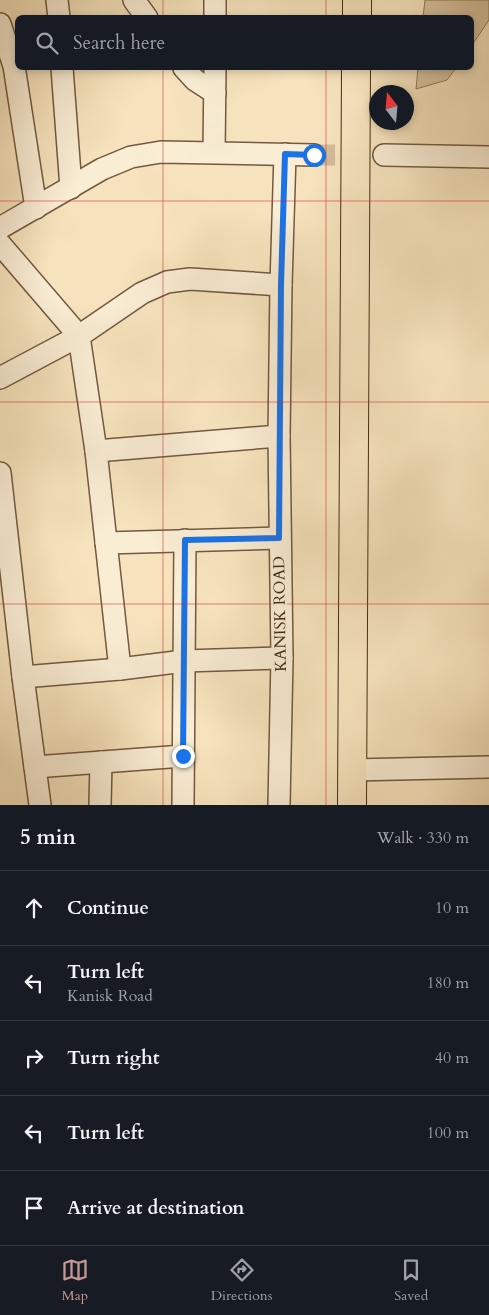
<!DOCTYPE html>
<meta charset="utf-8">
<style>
:root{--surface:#171b24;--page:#242831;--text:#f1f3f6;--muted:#9ea1a6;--line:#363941;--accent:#c59692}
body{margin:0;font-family:Cardo,serif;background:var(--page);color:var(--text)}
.compass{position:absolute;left:369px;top:85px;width:45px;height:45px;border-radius:50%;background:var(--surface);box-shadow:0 2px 8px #0003;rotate:344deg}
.stop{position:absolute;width:15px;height:15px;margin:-11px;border:4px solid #1a73e8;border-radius:50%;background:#fff}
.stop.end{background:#1a73e8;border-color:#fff;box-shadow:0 1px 5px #0008}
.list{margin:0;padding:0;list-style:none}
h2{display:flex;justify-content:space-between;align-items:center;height:65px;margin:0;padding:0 20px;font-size:21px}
h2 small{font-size:16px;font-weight:400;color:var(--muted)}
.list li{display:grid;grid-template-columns:32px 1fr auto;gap:15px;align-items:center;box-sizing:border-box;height:75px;padding:0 20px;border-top:1px solid var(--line)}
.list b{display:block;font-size:19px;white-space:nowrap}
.list p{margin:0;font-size:16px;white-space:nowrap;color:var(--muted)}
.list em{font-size:16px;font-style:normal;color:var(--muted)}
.icon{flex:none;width:28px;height:28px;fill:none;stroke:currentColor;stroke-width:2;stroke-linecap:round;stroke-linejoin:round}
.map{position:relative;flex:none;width:489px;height:805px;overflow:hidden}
.search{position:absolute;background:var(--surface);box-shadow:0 2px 8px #0003;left:15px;right:15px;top:15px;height:55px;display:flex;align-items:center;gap:12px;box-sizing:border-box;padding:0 18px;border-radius:8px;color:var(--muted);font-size:19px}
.sheet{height:440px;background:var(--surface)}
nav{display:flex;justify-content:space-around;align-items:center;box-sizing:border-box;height:70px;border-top:1px solid var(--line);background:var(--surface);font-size:14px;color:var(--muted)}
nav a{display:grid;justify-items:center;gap:2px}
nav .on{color:var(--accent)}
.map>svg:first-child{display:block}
</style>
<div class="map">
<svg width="489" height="805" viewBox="0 0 489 805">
<rect width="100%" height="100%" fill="#f6e3bd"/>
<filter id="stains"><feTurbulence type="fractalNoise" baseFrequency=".004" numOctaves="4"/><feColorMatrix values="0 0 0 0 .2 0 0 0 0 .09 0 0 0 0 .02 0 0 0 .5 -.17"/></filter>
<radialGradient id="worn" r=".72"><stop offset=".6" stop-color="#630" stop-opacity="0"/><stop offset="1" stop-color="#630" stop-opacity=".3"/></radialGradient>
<!-- green -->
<g fill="#d8c4a0" stroke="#8f785a">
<path d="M425,0H489V20L472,45V18L423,17Z"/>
<path d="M418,68H456L447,80L416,89Z"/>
</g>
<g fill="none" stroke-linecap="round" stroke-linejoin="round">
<!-- minor-tunnel -->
<path stroke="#d3be9b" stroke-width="21" stroke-dasharray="21 11" stroke-linecap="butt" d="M314,155H384"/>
<defs>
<g id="minor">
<path d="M57,0L59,18"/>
<path d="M134,0L147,18"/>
<path d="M215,18V0"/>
<path d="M0,24L14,66L36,208"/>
<path d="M62,68L71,188"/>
<path d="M184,68L195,80L215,93"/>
<path d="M214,152L215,68"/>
<path d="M384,155L489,157"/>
<path d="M0,228L102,169L131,157L161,152L314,155"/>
<path d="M0,244L79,336L96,451L120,669"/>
<path d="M0,378L79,336L142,293L167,282L190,279L281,285"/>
<path d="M96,451L279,436"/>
<path d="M0,473L23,677L40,805"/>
<path d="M106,543L279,538"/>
<path d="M23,677L120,669L184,661L282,658"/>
<path d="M35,767L183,756"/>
<path d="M352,770L489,767"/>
<path d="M100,805L101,762"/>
<path d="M183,805L185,540"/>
<path d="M279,805L282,658L279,436L281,285L285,154"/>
</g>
<g id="highway">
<path d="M357,18V0"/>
<path d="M352,805L356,68"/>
</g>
</defs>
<!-- minor casing -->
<use href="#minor" stroke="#72593f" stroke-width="24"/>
<!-- highway casing -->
<use href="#highway" stroke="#462b15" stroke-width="30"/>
<!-- minor -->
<use href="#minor" stroke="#f9edd4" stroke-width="21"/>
<!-- highway -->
<use href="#highway" stroke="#f6e3bd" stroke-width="28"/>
</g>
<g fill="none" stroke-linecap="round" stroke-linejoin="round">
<!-- route -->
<path stroke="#1a73e8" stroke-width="6" d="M183,756L185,540L279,538L281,285L285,154L314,155"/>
</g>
<!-- grid -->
<path fill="none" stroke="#d62828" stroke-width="1" stroke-opacity="0.55" d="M163,0V18M326,0V18M163,68V805M326,68V805M0,201H489M0,402H489M0,604H489"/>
<g text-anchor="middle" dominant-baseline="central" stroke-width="4.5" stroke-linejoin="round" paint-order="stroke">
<!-- street labels -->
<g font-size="16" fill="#462b15" stroke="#f9edd4">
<text transform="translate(280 614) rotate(-91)">KANISK ROAD</text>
</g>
</g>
<rect width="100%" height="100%" filter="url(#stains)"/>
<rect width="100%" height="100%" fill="url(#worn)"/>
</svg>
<svg class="compass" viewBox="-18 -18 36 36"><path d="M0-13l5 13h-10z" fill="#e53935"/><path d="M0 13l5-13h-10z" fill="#9ea1a6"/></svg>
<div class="stop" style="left:314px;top:155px"></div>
<div class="stop end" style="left:183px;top:756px"></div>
<div class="search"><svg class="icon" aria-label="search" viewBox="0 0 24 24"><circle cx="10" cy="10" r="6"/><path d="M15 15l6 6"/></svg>Search here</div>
</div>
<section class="sheet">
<h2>5 min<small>Walk · 330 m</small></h2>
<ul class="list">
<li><svg class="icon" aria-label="ahead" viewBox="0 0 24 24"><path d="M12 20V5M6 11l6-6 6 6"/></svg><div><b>Continue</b></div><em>10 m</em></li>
<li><svg class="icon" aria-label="left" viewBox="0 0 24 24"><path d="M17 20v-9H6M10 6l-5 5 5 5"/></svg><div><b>Turn left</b><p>Kanisk Road</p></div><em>180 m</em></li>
<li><svg class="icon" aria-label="right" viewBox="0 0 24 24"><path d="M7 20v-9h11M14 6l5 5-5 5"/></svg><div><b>Turn right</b></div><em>40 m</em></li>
<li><svg class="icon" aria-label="left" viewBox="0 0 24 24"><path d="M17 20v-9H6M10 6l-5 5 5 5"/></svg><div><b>Turn left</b></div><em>100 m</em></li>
<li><svg class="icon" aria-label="arrive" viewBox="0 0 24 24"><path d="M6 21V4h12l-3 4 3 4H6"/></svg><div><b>Arrive at destination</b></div></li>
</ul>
</section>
<nav>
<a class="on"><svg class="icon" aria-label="map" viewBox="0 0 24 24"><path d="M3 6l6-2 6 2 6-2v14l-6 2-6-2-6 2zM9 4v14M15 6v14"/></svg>Map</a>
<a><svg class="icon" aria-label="directions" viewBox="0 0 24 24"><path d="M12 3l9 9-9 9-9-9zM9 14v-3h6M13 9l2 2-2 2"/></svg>Directions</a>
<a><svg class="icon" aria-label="saved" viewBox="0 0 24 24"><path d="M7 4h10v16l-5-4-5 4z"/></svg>Saved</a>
</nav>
